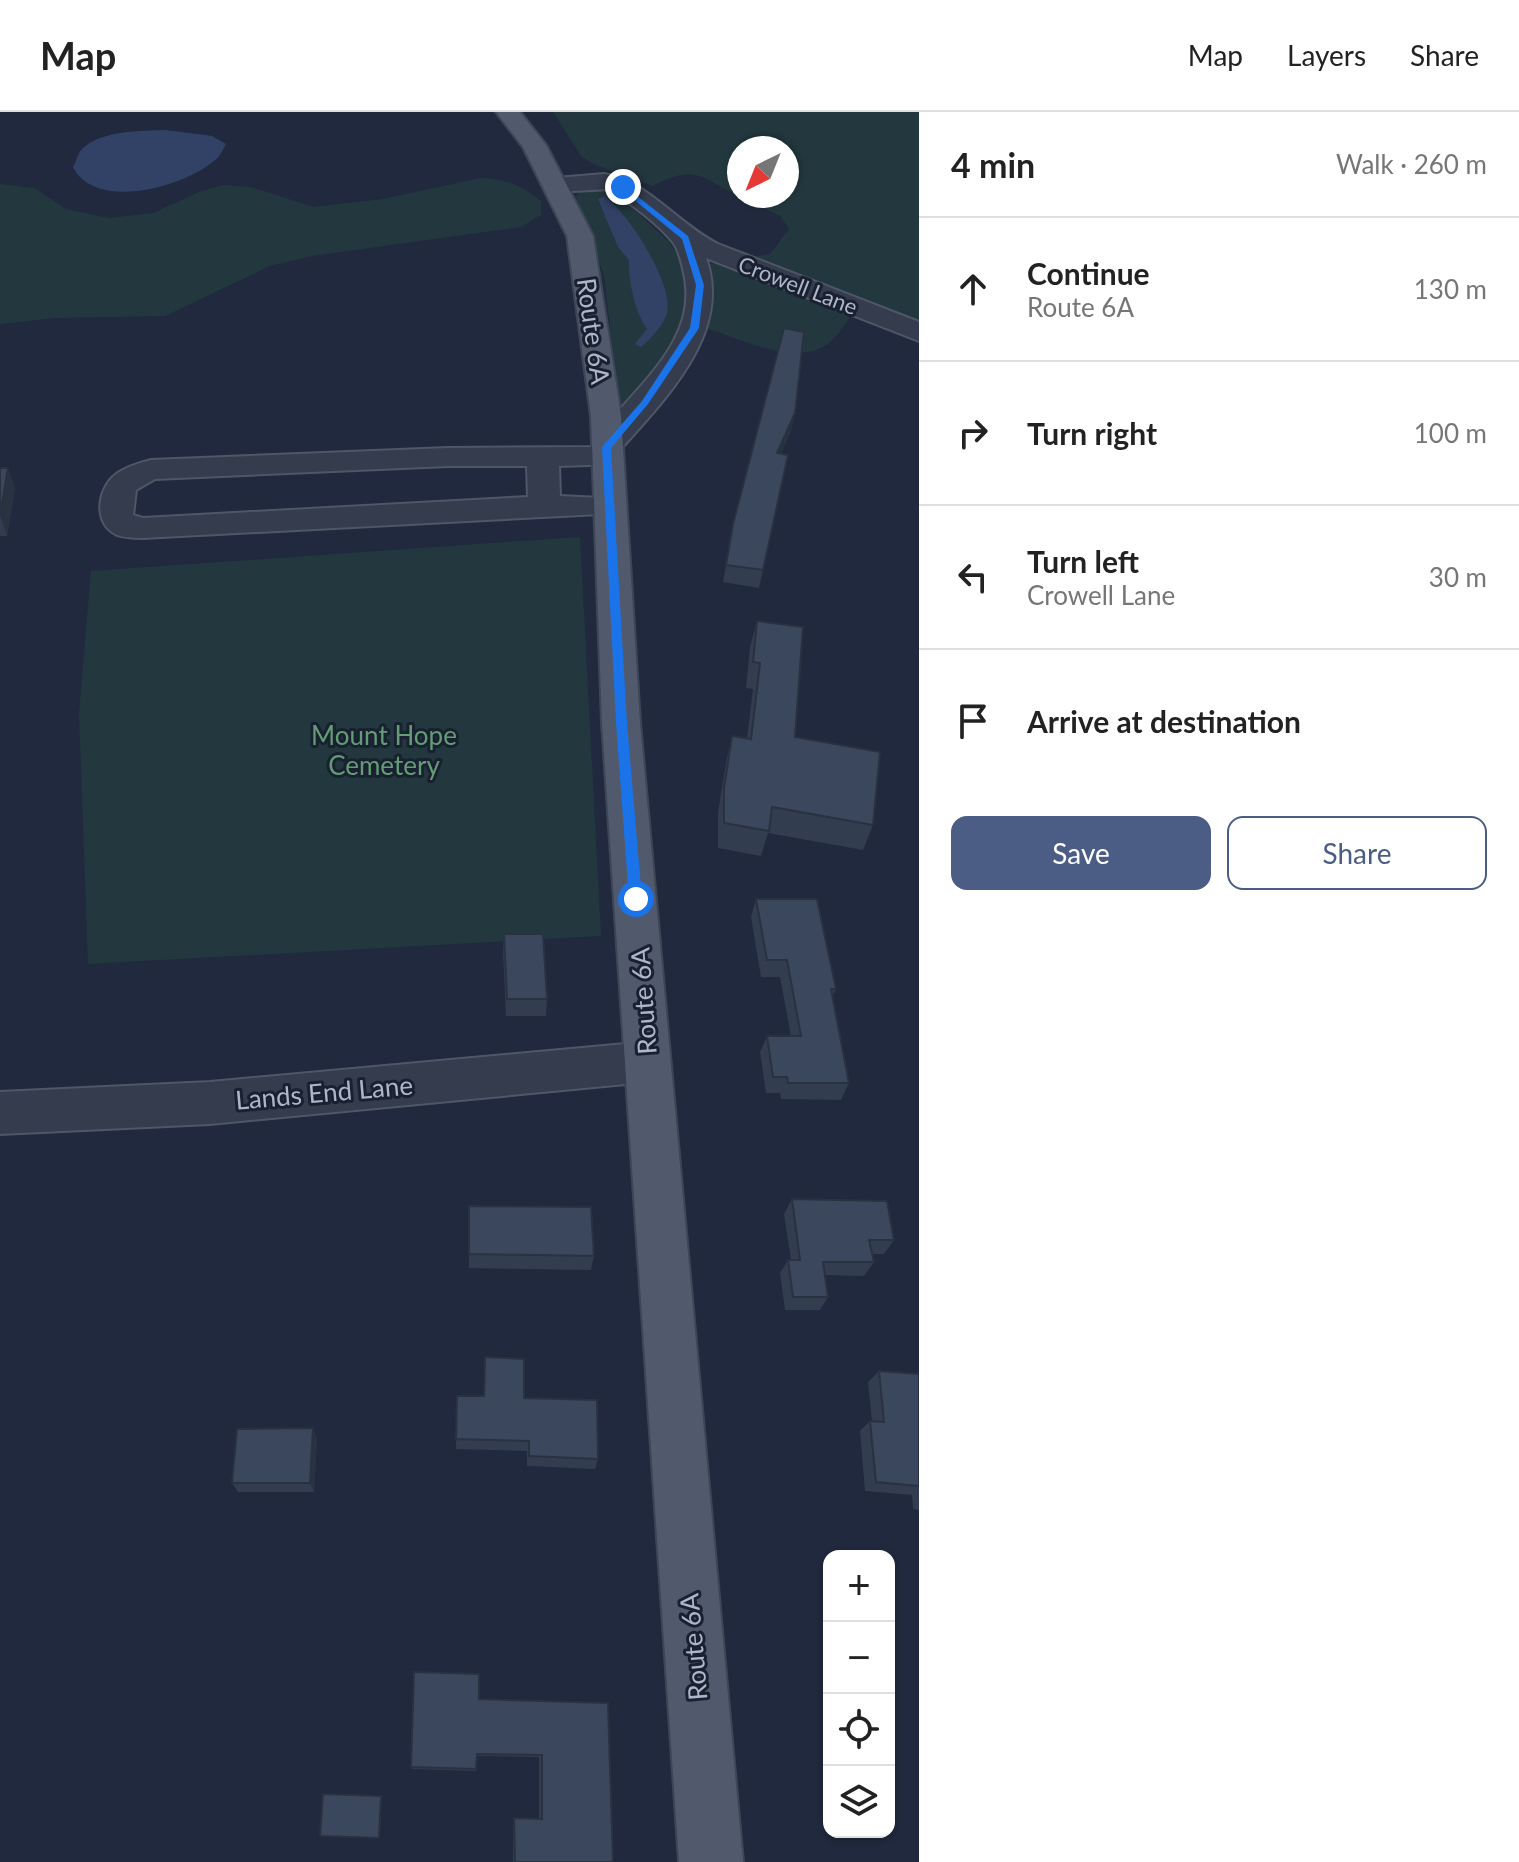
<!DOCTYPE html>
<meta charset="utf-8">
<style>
:root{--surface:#fff;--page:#f6f6f6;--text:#222;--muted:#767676;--line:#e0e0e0;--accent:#4b5c85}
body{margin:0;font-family:Lato,sans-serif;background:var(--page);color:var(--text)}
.controls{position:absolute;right:24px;bottom:24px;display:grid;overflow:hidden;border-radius:16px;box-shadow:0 2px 6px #0004}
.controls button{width:72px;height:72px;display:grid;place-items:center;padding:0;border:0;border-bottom:2px solid var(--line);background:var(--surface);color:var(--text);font:40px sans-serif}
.compass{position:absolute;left:727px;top:24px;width:72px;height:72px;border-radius:50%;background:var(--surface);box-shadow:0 2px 6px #0004;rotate:223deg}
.stop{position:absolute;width:24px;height:24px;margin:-18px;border:6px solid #1a73e8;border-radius:50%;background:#fff}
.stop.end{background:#1a73e8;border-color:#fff;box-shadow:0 2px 8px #0008}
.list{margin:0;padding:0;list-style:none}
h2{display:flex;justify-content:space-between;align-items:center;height:104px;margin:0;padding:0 32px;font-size:34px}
h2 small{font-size:26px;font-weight:400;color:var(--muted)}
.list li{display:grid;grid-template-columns:52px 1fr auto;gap:24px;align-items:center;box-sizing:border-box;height:144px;padding:0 32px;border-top:2px solid var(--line)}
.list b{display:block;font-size:30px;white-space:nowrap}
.list p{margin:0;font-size:26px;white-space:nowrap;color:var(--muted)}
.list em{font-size:26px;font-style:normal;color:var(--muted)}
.actions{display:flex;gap:16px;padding:24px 32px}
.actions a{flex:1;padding:18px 0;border:2px solid var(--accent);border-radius:16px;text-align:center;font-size:28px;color:var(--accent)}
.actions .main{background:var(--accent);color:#fff}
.icon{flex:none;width:44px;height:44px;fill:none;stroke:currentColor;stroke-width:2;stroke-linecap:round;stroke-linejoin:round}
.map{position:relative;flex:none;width:919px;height:1750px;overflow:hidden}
header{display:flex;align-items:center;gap:48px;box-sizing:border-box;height:112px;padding:0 40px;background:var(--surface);border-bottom:2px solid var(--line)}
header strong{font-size:38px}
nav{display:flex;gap:44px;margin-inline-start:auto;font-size:28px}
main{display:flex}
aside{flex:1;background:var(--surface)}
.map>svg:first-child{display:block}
</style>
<header>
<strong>Map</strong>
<nav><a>Map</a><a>Layers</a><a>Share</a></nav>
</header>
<main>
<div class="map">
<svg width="919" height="1750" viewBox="0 0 919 1750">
<rect width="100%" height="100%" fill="#20293d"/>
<!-- green -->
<g fill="#22383e">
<path d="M553,0H919V215L751,145L770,142L789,117L780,104L739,84H787V36H739V84C697,64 697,52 652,74L593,52L581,44Z"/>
<path d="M480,66C506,67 521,73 541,89V103L521,115L312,144L270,154L165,204L54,206L0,212V72L34,76L66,97L109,106L153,101L199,80L223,73L252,75L313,95L383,87Z"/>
<path d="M610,76L668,129L681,147L689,176L681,218L622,320L604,164L576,84L584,77Z"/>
<path d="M719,148L853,201C846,211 839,223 829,231C797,256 742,227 708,217L712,180L707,154Z"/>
<path d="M580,425L601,824L88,852L79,601L91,459Z"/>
</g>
<!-- water -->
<g fill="#314266">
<path d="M166,18L212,24L226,32C223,37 220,45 215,48C185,75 95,100 73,55C76,50 78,41 82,37C101,18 141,19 166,18Z"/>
<path d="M604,84C628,100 674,172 667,201C664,212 650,228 641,235L635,232L647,217C635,200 628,168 629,148L618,135L598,87Z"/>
</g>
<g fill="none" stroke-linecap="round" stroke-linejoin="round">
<defs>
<g id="minor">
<path d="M604,62C645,67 679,113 718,132L919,210V229L706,146C733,221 664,288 619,339L623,345L618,352L559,354L560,384L620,387L624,394L620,401L143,426C135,426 125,426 117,423C93,412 97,378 115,363C125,355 139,351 151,348L448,336L591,335C624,281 704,233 683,157C681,148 678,136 672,129C656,109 630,93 611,77L554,80L545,77L541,72L545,67ZM448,354H527L528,385L143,406L133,403L136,378L155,367Z"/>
<path d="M647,930L663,936L670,950L663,964L647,970L210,1012L0,1022V980L210,970Z"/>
</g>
<path id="major" d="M496,0H520L546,33L593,124L621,304L640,611L743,1750H679L602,611L591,304L567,124L523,35Z"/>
</defs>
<!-- minor casing -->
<use href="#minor" stroke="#4e5667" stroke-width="4"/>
<!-- major casing -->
<use href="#major" stroke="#3d4556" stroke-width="4"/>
<!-- minor -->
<use href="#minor" fill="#343c4d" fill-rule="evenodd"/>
<!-- major -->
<use href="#major" fill="#515a6d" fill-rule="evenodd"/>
</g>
<!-- wall -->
<g fill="#333d50">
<path d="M795,301L791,319L781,341L788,343L759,476L723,470L733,412Z"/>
<path d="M0,356L15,376L7,424H0Z"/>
<path d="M757,509L795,625L873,713L863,738L768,721L761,744L718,736V701L726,650L732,624L747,627L753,577L746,576L750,535Z"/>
<path d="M756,787L836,877L832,885L849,971L841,988L781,987L780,981H766L760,940L767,924H791L780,865H761L751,805Z"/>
<path d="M504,822L547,887L546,904H506L503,840Z"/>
<path d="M792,1087L894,1128L884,1142H872L874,1150L864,1164L825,1163L828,1185L820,1198H785L780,1161L788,1148H791L784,1102Z"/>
<path d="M469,1094L594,1144L591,1158L469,1156Z"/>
<path d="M879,1259L919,1262V1398L913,1397L912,1383L865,1379L860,1319L870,1309H872L868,1270Z"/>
<path d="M457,1284L524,1286L598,1347L595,1357L527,1354V1339L456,1337Z"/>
<path d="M317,1326L314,1380H238L232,1371Z"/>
<path d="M479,1587L608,1591L613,1750H513V1707H539V1645L477,1644L476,1659L412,1657L411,1655Z"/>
</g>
<!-- shaded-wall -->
<g fill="#293241">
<path d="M795,301L791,319L773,359L777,341Z"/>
<path d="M8,356L15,376L7,424L0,403Z"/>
<path d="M313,1316L317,1326L314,1380L310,1371Z"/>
<path d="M381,1684H382L380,1726H379Z"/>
</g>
<!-- building -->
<g fill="#3b475d" stroke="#293241" stroke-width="2">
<path d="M784,216L804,220L795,301L777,341L788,343L763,458L726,453L733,412Z"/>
<path d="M0,356H8L0,403Z"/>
<path d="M757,509L803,515L795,625L880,640L873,713L772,695L769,719L724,711V676L732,624L751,627L760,551L753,550Z"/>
<path d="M756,787H817L836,877H831L849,971H788L787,965H773L767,924H801L787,848H767Z"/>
<path d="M504,822H543L547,887H507Z"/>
<path d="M792,1087L887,1089L894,1128H869L874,1150H823L828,1185H793L788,1148H800Z"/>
<path d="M469,1094L591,1095L594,1144L469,1142Z"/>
<path d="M485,1245L524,1247V1286L597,1288L598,1347L529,1344V1329L456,1327L457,1284H484Z"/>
<path d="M879,1259L919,1262V1374L876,1370L870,1309L884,1310Z"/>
<path d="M313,1316L310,1371H232L237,1317Z"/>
<path d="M414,1560L479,1562V1587L608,1591L613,1750H515L514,1706L542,1707V1643L477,1642L476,1657L411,1655Z"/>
<path d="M323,1682L381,1684L379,1726L320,1724Z"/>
</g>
<!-- route -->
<path fill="#1a73e8" d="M623,73L688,124L704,173L699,216L648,292L611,336L627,611L642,787L636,792L629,787L616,611L602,335L642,289L690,216L696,173L682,127L621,77Z"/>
<g text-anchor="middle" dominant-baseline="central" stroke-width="6" stroke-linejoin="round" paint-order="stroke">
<!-- far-street labels -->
<g font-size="22" fill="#aeb6c9" stroke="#192131">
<text transform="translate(798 173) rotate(21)">Crowell Lane</text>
</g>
<!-- street labels -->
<g font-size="26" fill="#aeb6c9" stroke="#192131">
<text transform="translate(594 219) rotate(82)">Route 6A</text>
<text transform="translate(643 889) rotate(-94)">Route 6A</text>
<text transform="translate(324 980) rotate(-5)">Lands End Lane</text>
<text transform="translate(693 1535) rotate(-95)">Route 6A</text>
</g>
<!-- park labels -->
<g font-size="26" fill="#639c75" stroke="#192131">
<text x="384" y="623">Mount Hope<tspan x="384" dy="30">Cemetery</tspan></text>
</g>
</g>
</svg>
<div class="controls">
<button>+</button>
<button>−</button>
<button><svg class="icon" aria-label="locate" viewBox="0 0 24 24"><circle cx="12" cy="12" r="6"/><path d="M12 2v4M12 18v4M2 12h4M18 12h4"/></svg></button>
<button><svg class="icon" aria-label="layers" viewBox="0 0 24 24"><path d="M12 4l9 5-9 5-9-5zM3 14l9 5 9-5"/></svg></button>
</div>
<svg class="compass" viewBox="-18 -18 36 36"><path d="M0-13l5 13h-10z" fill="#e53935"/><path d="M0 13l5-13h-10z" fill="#767676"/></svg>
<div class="stop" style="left:636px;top:787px"></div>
<div class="stop end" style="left:623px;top:75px"></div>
</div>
<aside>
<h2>4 min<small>Walk · 260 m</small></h2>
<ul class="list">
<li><svg class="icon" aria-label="ahead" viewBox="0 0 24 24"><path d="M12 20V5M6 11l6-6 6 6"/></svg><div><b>Continue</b><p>Route 6A</p></div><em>130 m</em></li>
<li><svg class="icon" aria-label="right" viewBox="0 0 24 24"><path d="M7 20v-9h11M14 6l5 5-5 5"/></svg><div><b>Turn right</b></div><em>100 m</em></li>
<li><svg class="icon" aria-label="left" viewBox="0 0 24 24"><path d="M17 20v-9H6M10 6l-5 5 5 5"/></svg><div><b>Turn left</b><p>Crowell Lane</p></div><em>30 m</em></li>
<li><svg class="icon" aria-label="arrive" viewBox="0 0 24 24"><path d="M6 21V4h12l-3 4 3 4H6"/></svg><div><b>Arrive at destination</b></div></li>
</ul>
<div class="actions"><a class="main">Save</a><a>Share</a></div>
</aside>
</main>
